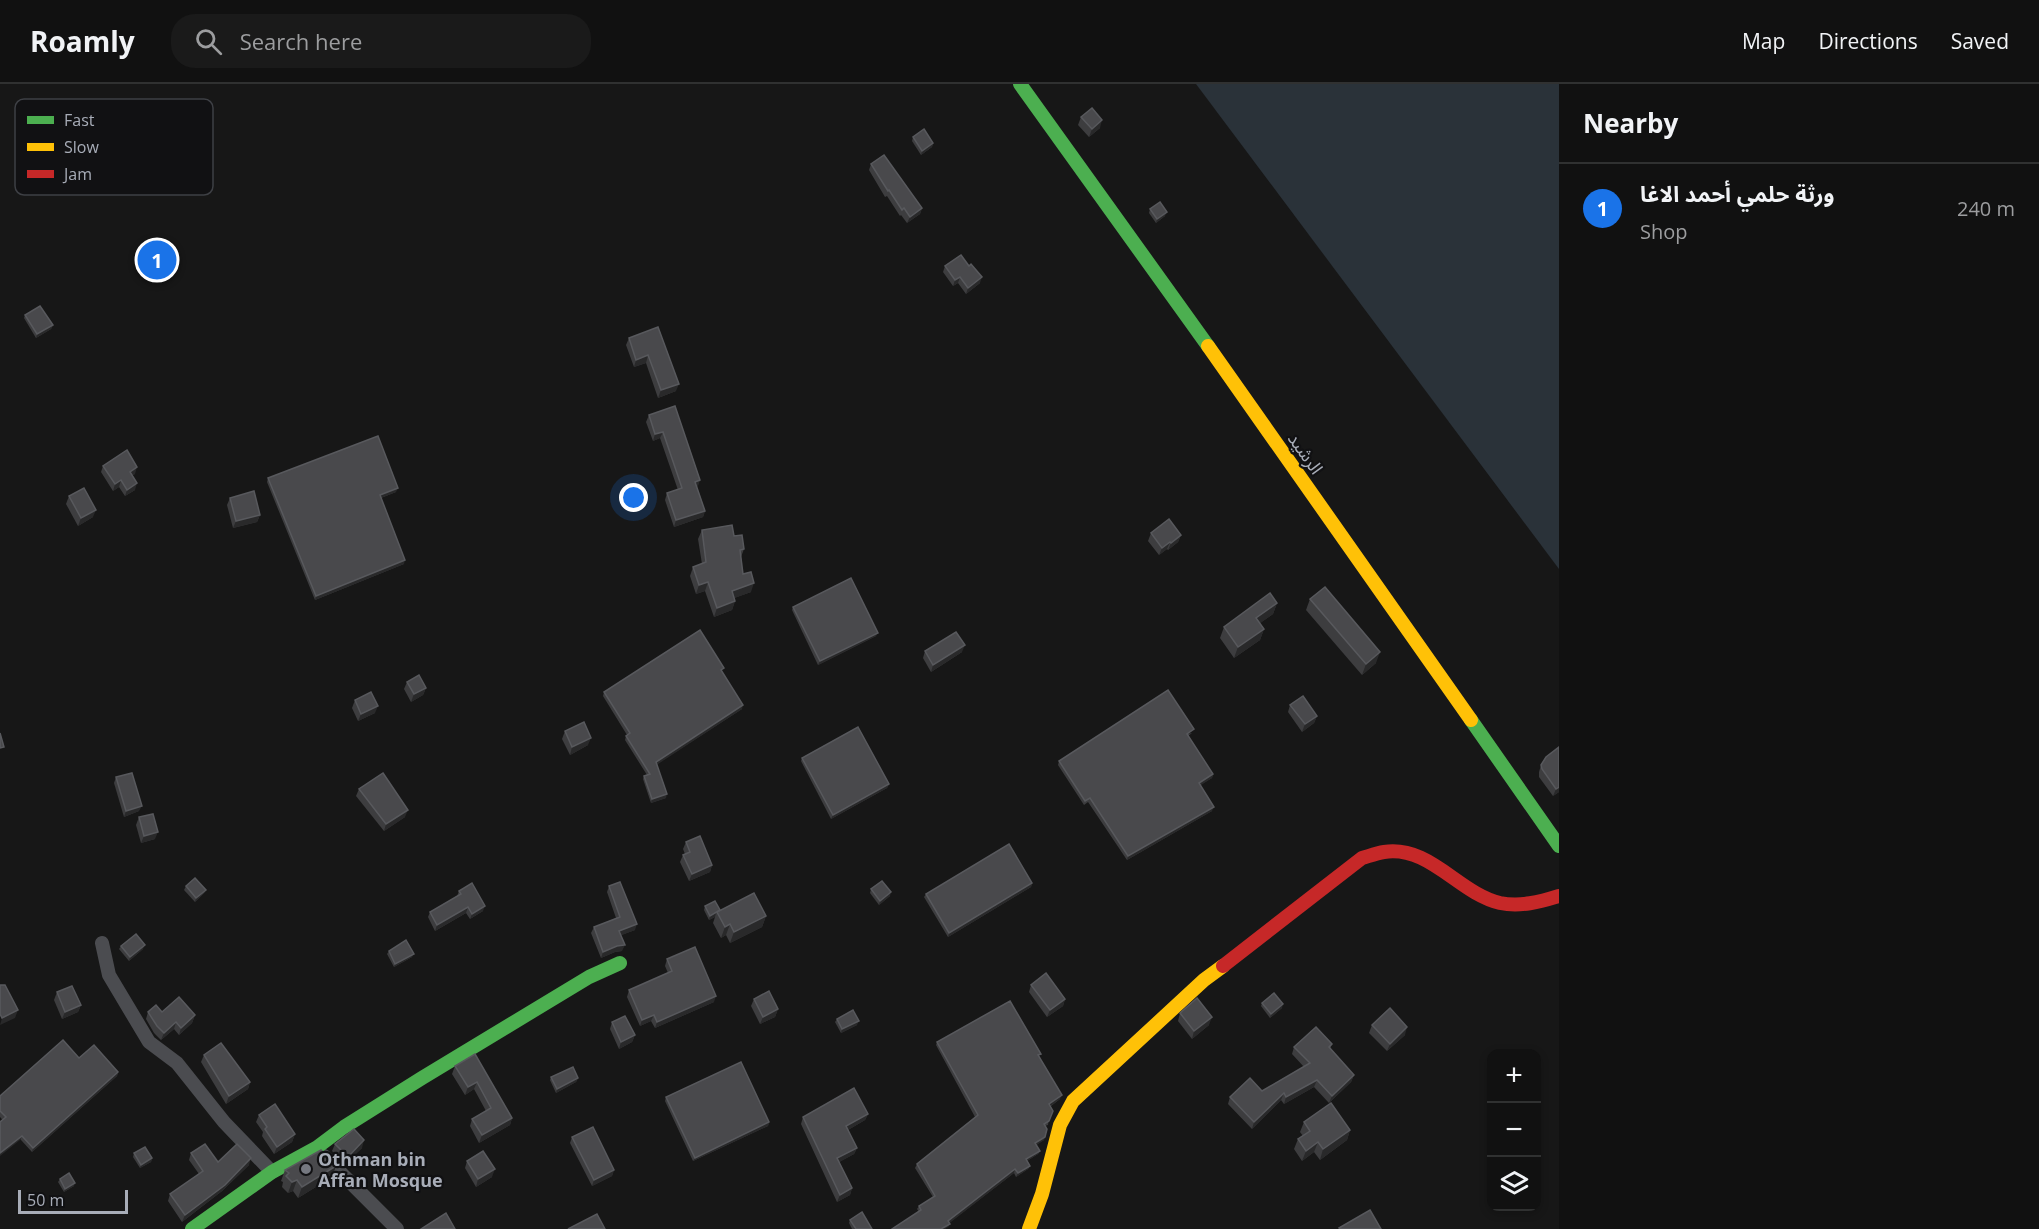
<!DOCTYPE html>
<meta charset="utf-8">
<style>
:root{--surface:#111;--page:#1a1a1a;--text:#f1f3f6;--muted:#9c9d9f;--line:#303131;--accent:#1a73e8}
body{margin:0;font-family:"Open Sans","Noto Sans Arabic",sans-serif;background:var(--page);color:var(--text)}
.controls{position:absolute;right:18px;bottom:18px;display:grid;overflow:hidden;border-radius:12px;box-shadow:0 3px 9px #0003}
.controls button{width:54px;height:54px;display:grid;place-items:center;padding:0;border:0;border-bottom:2px solid var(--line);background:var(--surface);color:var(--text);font:30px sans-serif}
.scale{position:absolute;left:18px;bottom:15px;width:110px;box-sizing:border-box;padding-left:6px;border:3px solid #a8adb8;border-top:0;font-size:16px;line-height:21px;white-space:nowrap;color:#a8adb8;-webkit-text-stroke:4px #111113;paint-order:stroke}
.you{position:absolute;left:634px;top:414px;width:21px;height:21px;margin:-15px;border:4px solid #fff;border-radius:50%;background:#1a73e8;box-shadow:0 0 0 9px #1a73e833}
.badge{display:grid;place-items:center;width:39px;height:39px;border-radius:50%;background:var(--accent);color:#fff;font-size:20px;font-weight:700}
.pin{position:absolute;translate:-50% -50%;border:3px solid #fff;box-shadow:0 2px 6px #0006}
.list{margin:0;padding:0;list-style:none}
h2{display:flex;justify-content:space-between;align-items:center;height:78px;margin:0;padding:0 24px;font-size:26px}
h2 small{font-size:20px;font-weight:400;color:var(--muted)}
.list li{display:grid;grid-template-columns:39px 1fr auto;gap:18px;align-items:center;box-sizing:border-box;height:90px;padding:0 24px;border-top:2px solid var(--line)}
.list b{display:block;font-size:22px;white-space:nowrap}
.list p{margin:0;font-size:20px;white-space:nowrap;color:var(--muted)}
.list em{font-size:20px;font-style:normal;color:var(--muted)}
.icon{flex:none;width:33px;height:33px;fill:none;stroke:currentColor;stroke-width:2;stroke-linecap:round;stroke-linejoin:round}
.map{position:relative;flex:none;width:1559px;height:1145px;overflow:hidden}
header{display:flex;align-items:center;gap:36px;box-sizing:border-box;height:84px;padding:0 30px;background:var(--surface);border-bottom:2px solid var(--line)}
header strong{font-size:28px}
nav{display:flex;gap:33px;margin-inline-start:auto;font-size:21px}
.search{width:420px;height:54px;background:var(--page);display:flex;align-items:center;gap:15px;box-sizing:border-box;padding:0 21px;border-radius:24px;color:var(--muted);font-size:22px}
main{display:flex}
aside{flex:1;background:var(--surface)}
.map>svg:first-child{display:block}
</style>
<header>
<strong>Roamly</strong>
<div class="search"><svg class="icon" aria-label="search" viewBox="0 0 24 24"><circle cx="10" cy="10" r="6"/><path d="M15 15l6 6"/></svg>Search here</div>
<nav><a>Map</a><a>Directions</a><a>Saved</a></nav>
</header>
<main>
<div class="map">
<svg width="1559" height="1145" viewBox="0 0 1559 1145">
<rect width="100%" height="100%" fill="#171717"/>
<!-- water -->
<path fill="#2a3239" d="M1196,0H1559V485Z"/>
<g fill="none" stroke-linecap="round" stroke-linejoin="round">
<!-- street -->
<g stroke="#4b4c50" stroke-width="14">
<path d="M102,859L109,891L149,958L177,979L224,1038L272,1088"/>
<path d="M324,1072L397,1145"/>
</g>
<!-- fast -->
<g stroke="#4caf50" stroke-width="14">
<path d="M1020,0L1208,262"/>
<path d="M1471,636L1559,762"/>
<path d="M192,1145L272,1088L316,1064L344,1043L422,994L589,893L620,879"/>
</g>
<!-- slow -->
<g stroke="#ffc107" stroke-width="14">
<path d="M1208,262L1471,636"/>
<path d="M1029,1145L1042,1110L1060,1041L1073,1017L1204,896L1223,882"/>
</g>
<!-- jam -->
<path stroke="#c62828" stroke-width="14" d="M1223,882L1362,774C1369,772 1377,769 1384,768C1430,761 1458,809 1500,819C1520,823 1540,818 1559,812"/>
</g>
<!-- wall -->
<g fill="#3d3d3f">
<path d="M1081,33L1100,44L1089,53L1078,41Z"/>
<path d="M913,53L933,59L932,63L921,71L912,57Z"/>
<path d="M871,80L922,124L920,130L907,139L901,131L900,132L887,112L885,113L869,86Z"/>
<path d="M1150,125L1165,132L1156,139L1149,129Z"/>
<path d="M945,182L980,199L966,210L958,199L953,202L943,188Z"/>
<path d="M25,231L53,241L51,245L36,254L24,234Z"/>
<path d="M658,243L676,307L658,314L646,279L634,283L626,261L629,254Z"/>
<path d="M675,322L700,396L697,403L705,427L703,433L674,443L665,416L667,409L678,406L660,354L653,357L646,338L649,331Z"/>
<path d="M103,382L135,390L132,391L135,406L125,412L119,403L113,407L101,388Z"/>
<path d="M268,394L396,408L381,414L404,480L315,516L267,398Z"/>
<path d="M69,412L93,433L78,442L66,420Z"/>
<path d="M230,414L260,431L257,438L233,444L227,421Z"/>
<path d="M702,446L734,452L744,465L741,473L743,490L751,508L734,514L735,517L732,526L714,533L705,507L696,510L690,492L693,483L702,480L698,455Z"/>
<path d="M1151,449L1181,451L1178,458L1168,466L1167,465L1159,471L1148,457Z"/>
<path d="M1310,515L1376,579L1362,591L1306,526Z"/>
<path d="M1277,519L1273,530L1260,539L1264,545L1260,556L1234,574L1220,554L1224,543Z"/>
<path d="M793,523L876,552L818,581L792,526Z"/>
<path d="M925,567L962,568L931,588L923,574Z"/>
<path d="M722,588L742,625L657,680L666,714L651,719L643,695L644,692L647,691L625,656L626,652L627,651L603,612L604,608Z"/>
<path d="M407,598L426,604L423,611L411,618L404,605Z"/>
<path d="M355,616L375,629L358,637L352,624Z"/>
<path d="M1290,621L1317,632L1314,639L1302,648L1288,628Z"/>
<path d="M565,647L588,661L570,671L562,655Z"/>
<path d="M1192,649L1188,652L1213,690L1212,694L1200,701L1212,727L1127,776L1088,718L1084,721L1058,681L1059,677Z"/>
<path d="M802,674L889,700L887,704L831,735L801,677Z"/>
<path d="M1541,681L1559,708L1553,712L1539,693V688Z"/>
<path d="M116,693L139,727L124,733L114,699Z"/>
<path d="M359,705L405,733L384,747L356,712Z"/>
<path d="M139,733L155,755L141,759L136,741Z"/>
<path d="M686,758L712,781L710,788L689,797L680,778L683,771L685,770L683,765Z"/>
<path d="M1032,799L1031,803L948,853L924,813L926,810Z"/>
<path d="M186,802L206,806L204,809L195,818L184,806Z"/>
<path d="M609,802L635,846L621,851L622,867L615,868L601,874L591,849L594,843L616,834L607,808Z"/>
<path d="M871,805L890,812L879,821L870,809Z"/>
<path d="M459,807L483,827L470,835L466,829L435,847L428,833L430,828L457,812Z"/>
<path d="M705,822L720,826L766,832L762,843L730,859L726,851L721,854L713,839L715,833L709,836L704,826Z"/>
<path d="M121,862L143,865L129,877L119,865Z"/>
<path d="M389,867L412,873L394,883L387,870Z"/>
<path d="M667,875L714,918L655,944L651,937L640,942L627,913L629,906L668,889L665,882Z"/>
<path d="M1031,901L1065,915L1063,922L1047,933L1029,908Z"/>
<path d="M57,908L81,921L78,928L62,935L54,916Z"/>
<path d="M754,915L778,925L775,933L760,940L751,922Z"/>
<path d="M1262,919L1282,924L1270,934L1261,922Z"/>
<path d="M148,928H162L195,931L192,939L179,951L174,945L161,956L154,949L146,935Z"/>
<path d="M1180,929L1209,941L1192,955L1178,937Z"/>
<path d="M837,935L857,941L841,949L835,938Z"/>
<path d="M612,938L635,951L632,958L619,965L610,945Z"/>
<path d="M1372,941L1405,951L1387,967L1369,949Z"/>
<path d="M937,958L1039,973L1060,1015L1051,1022L1048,1041L1045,1042L1044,1056L1036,1061L1040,1067L1038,1070L1027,1077L1030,1082L1028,1085L1016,1093L1014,1089L949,1139L948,1143L919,1128L917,1125L919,1122L933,1113L915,1084L917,1080L975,1033L936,961Z"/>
<path d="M1332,960L1330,965L1354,991L1351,998L1329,1019L1314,1003L1284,1020L1281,1016L1252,1045L1228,1020L1230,1013L1262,1007L1304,983L1292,970L1294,963Z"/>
<path d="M475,970L512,1034L510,1041L479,1059L470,1042L472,1035L486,1027L474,1005L465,1011L452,990L455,982Z"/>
<path d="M204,971L250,998L248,1005L226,1020L201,978Z"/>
<path d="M79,974L118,988L117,992L32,1068L0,1033V1012Z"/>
<path d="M551,993L578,994L576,998L556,1009L550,996Z"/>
<path d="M666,1013L769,1038L768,1042L693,1077L665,1017Z"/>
<path d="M868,1030L865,1036L848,1046L857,1064L854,1070L839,1078L852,1104L850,1111L837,1118L801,1040L803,1033Z"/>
<path d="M259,1031L295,1050L292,1058L274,1070L262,1052L263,1048L256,1038Z"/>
<path d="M1304,1038L1350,1046L1347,1056L1320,1076L1314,1068L1302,1077L1294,1065L1298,1055L1303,1052L1300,1048Z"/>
<path d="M572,1053L614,1086L612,1092L592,1102L570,1059Z"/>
<path d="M335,1060L362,1064L345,1080L332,1067Z"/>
<path d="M134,1069L152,1074L151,1078L140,1084L133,1073Z"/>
<path d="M191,1069L218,1078L249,1081L222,1107L182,1138L168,1117L170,1110L199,1090L189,1076Z"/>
<path d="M467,1077L492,1093L476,1103L465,1084Z"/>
<path d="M336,1082L332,1093L298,1114L293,1107L288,1109L282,1103L283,1098L281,1097L285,1086Z"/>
<path d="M60,1095L74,1102L64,1108L58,1098Z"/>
<path d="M850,1136L872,1145H852L849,1139Z"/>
</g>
<!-- shaded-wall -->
<g fill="#29292a">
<path d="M1102,36L1100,44L1089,53L1092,45Z"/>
<path d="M933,59L932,63L921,71L922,67Z"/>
<path d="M922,124L920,130L907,139L910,133Z"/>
<path d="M1167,128L1165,132L1156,139L1157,135Z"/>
<path d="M960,193L958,199L953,202L955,196Z"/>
<path d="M982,193L980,199L966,210L968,204Z"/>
<path d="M53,241L51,245L36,254L37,250Z"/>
<path d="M648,271L646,279L634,283L636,276Z"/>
<path d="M679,300L676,307L658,314L661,306Z"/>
<path d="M663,348L660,354L653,357L655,350Z"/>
<path d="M137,383L135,390L128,394L130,388Z"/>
<path d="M121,396L119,403L113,407L115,400Z"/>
<path d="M700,396L698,402L693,404L695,398Z"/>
<path d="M137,399L135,406L125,412L127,406Z"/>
<path d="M398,404L396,408L378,415L380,411Z"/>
<path d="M96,426L93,433L78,442L81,434Z"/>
<path d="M705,427L703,433L674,443L676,436Z"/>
<path d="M260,431L257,438L233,444L236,437Z"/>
<path d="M1181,451L1178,458L1168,466L1171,459Z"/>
<path d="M1170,458L1167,465L1159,471L1162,464Z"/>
<path d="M405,476L404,480L315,516L316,512Z"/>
<path d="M708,498L705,507L696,510L699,501Z"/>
<path d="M754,499L751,508L729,516L732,507Z"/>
<path d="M735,517L732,526L714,533L717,524Z"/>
<path d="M1277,519L1273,530L1252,545L1256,534Z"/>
<path d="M1264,545L1260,556L1234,574L1238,563Z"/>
<path d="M878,549L876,552L818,581L820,577Z"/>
<path d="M965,561L962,568L931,588L933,581Z"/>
<path d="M1380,568L1376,579L1362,591L1366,580Z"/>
<path d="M426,604L423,611L411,618L414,610Z"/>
<path d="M743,621L742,625L655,682L656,678Z"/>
<path d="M378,622L375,629L358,637L361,630Z"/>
<path d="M1317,632L1314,639L1302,648L1305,640Z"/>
<path d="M591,654L588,661L570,671L572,663Z"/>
<path d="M1213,690L1212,694L1198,703L1199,699Z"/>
<path d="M889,700L887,704L831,735L833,731Z"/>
<path d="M1559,703V708L1553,712L1556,705Z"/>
<path d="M667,710L666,714L651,719L652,715Z"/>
<path d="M142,722L139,727L124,733L126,727Z"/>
<path d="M1214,723L1212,727L1127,776L1128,772Z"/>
<path d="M408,726L405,733L384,747L386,740Z"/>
<path d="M158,748L155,755L141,759L144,752Z"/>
<path d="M712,781L710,788L689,797L692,790Z"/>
<path d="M1032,799L1031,803L948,853L949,849Z"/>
<path d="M206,806L204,809L195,818L196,814Z"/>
<path d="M891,808L890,812L879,821L880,817Z"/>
<path d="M485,822L483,827L470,835L472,830Z"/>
<path d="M468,823L466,829L435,847L437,841Z"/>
<path d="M716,829L715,833L709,836L710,832Z"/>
<path d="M766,832L762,843L730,859L734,848Z"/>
<path d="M637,840L635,846L617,853L619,847Z"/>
<path d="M730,840L726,851L721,854L725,843Z"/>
<path d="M145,861L143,865L129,877L130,873Z"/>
<path d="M625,861L622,867L615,868L601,874L603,868L617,862Z"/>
<path d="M414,870L412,873L394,883L395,880Z"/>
<path d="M716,912L714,918L655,944L657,938Z"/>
<path d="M1065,915L1063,922L1047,933L1050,926Z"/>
<path d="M1283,920L1282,924L1270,934L1271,930Z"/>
<path d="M81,921L78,928L62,935L65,928Z"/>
<path d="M778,925L775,933L760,940L763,933Z"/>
<path d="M18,926L15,934L0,941L2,934Z"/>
<path d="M195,931L192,939L179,951L181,944Z"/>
<path d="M654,931L651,937L640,942L642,936Z"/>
<path d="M1212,933L1209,941L1192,955L1194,947Z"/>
<path d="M859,937L857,941L841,949L842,945Z"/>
<path d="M176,938L174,945L161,956L164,949Z"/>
<path d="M1407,943L1405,951L1387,967L1390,960Z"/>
<path d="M635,951L632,958L619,965L621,958Z"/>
<path d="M118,988L117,992L32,1068L33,1064Z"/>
<path d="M1354,991L1351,998L1329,1019L1332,1012Z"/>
<path d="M578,994L576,998L556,1009L557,1005Z"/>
<path d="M1317,996L1314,1003L1284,1020L1286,1013Z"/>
<path d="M250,998L248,1005L226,1020L229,1012Z"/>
<path d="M477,998L474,1005L465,1011L468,1003Z"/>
<path d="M1284,1009L1281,1016L1252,1045L1254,1038Z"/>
<path d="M1062,1011L1060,1015L1048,1024L1049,1020Z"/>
<path d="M868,1030L865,1036L843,1049L846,1042Z"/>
<path d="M512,1034L510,1041L479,1059L482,1051Z"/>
<path d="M769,1038L768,1042L693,1077L695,1074Z"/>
<path d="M1350,1046L1347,1056L1320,1076L1323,1065Z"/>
<path d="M295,1050L292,1058L274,1070L277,1063Z"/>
<path d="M22,1052L20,1056L0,1072V1069Z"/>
<path d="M1045,1053L1044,1056L1034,1063L1035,1059Z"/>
<path d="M364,1056L362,1064L345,1080L348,1073Z"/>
<path d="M1318,1058L1314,1068L1302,1077L1306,1067Z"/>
<path d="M857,1064L854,1070L834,1081L837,1074Z"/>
<path d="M1040,1067L1038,1070L1024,1079L1026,1075Z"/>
<path d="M152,1074L151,1078L140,1084L141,1081Z"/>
<path d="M251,1074L249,1081L222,1107L182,1138L185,1131Z"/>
<path d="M336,1082L332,1093L298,1114L302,1103Z"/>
<path d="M1030,1082L1028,1085L1016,1093L1018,1089Z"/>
<path d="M495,1085L492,1093L476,1103L478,1095Z"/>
<path d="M1015,1085L1014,1089L947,1141L948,1137Z"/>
<path d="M614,1086L612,1092L592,1102L594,1096Z"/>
<path d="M297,1096L293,1107L288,1109L292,1098Z"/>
<path d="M75,1099L74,1102L64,1108L65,1105Z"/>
<path d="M852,1104L850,1111L837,1118L840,1111Z"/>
<path d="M950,1140L948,1143L945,1145H941Z"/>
</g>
<!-- building -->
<g fill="#49494c" stroke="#58595d" stroke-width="1.5">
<path d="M1092,24L1102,36L1092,45L1081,33Z"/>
<path d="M924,45L933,59L922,67L913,53Z"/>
<path d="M884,71L922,124L910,133L904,124L902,126L889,106L888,107L871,80Z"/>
<path d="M1160,118L1167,128L1157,135L1150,125Z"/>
<path d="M961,171L969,182L971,180L982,193L968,204L960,193L955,196L945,182Z"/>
<path d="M40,222L53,241L37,250L25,231Z"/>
<path d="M658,243L679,300L661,306L648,271L636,276L629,254Z"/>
<path d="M675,322L700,396L695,398L705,427L676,436L667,409L682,404L663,348L655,350L649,331Z"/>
<path d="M378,352L398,404L380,411L405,476L316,512L268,394Z"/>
<path d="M127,366L137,383L130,388L137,399L127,406L121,396L115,400L103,382Z"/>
<path d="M84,404L96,426L81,434L69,412Z"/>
<path d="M254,407L260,431L236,437L230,414Z"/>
<path d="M1169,435L1181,451L1171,459L1170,458L1162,464L1151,449Z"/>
<path d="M732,441L734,452L742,451L744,465L740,466L743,490L751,488L754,499L732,507L735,517L717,524L708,498L699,501L693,483L706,478L702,446Z"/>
<path d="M851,494L878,549L820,577L793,523Z"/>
<path d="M1325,503L1380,568L1366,580L1310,515Z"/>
<path d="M1270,509L1277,519L1256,534L1264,545L1238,563L1224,543Z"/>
<path d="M700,546L724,584L721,586L743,621L656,678L667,710L652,715L644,692L650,690L626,652L630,649L604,608Z"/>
<path d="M956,548L965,561L933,581L925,567Z"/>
<path d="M419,591L426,604L414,610L407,598Z"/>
<path d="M1168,606L1194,645L1187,650L1213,690L1199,699L1214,723L1128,772L1090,714L1085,717L1059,677Z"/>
<path d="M371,608L378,622L361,630L355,616Z"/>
<path d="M1303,612L1317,632L1305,640L1290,621Z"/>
<path d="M584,638L591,654L572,663L565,647Z"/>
<path d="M858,643L889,700L833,731L802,674Z"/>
<path d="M0,649L4,663L0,664Z"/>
<path d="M1559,663V703L1556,705L1542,685L1541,681L1546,673Z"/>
<path d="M132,689L142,722L126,727L116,693Z"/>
<path d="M383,689L408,726L386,740L359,705Z"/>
<path d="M153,730L158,748L144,752L139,733Z"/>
<path d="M700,752L712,781L692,790L683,771L690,768L686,758Z"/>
<path d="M1009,760L1032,799L949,849L926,810Z"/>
<path d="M195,794L206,806L196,814L186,802Z"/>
<path d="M882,797L891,808L880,817L871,805Z"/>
<path d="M620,798L637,840L619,847L625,861L617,862L603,868L594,843L620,833L609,802Z"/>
<path d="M472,799L485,822L472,830L468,823L437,841L430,828L461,810L459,807Z"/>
<path d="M754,809L766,832L734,848L730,840L725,843L717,828Z"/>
<path d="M715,817L720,826L710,832L705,822Z"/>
<path d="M136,850L145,861L130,873L121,862Z"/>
<path d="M406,856L414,870L395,880L389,867Z"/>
<path d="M695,863L716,912L657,938L654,931L642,936L629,906L672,887L667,875Z"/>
<path d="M1046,889L1065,915L1050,926L1031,901Z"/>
<path d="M0,901H5L18,926L2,934L0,930Z"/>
<path d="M72,902L81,921L65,928L57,908Z"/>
<path d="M769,907L778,925L763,933L754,915Z"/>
<path d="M1274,909L1283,920L1271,930L1262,919Z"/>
<path d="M179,913L195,931L181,944L176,938L164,949L157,942L148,928L156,921L162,928Z"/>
<path d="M1197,914L1212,933L1194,947L1180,929Z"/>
<path d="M1010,917L1041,970L1038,971L1062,1011L1049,1020L1053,1027L1049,1037L1044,1040L1047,1045L1045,1053L1035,1059L1040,1067L1026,1075L1030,1082L1018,1089L1015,1085L948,1137L950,1140L941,1145H892L921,1126L919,1122L935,1112L917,1080L978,1031L937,958Z"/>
<path d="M1390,924L1407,943L1390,960L1372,941Z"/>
<path d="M853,926L859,937L842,945L837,935Z"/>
<path d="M625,932L635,951L621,958L612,938Z"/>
<path d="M1316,943L1332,960L1329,963L1354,991L1332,1012L1317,996L1286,1013L1284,1009L1254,1038L1230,1013L1250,994L1262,1007L1310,979L1294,963Z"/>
<path d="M63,956L79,974L94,961L118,988L33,1064L22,1052L0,1069V1038L6,1033L0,1027V1012Z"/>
<path d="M221,959L250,998L229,1012L204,971Z"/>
<path d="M475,970L512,1034L482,1051L472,1035L491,1024L477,998L468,1003L455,982Z"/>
<path d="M741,978L769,1038L695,1074L666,1013Z"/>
<path d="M573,983L578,994L557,1005L551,993Z"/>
<path d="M854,1004L868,1030L846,1042L857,1064L837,1074L852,1104L840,1111L803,1033Z"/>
<path d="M1331,1019L1350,1046L1323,1065L1318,1058L1306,1067L1298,1055L1310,1047L1304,1038Z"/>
<path d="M275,1020L295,1050L277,1063L265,1045L267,1043L259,1031Z"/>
<path d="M593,1043L614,1086L594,1096L572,1053Z"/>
<path d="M354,1045L364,1056L348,1073L335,1060Z"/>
<path d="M205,1060L218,1078L237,1060L251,1074L225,1101L185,1131L170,1110L203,1087L191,1069Z"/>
<path d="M145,1063L152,1074L141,1081L134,1069Z"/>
<path d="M321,1066L336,1082L302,1103L297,1096L292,1098L286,1092L289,1089L285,1086Z"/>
<path d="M483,1067L495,1085L478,1095L467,1077Z"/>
<path d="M69,1089L75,1099L65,1105L60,1095Z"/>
<path d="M1370,1126L1381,1145H1340L1339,1144Z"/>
<path d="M862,1128L872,1145H856L850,1136Z"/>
<path d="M446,1129L455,1145H421Z"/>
<path d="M597,1130L605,1145H568Z"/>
</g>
<!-- markers -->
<circle fill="#757880" stroke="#111113" stroke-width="2" cx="306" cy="1085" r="6"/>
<g text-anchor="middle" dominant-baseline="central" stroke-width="4.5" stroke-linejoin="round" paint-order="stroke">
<!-- street labels -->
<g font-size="18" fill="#a8adb8" stroke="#111113">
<text transform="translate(1306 369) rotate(55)">الرشيد</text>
</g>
<!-- poi labels -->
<g font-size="18" font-weight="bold" fill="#a8adb8" stroke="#111113" text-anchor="start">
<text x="318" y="1075">Othman bin<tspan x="318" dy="21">Affan Mosque</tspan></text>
</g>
</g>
<!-- legend -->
<rect x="15" y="15" width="198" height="96" rx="9" fill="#111113" stroke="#3e4045" stroke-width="1.5"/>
<rect x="27" y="32" width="27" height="8" fill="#4caf50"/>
<rect x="27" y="59" width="27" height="8" fill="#ffc107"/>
<rect x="27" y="86" width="27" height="8" fill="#c62828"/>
<g font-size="16" fill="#a8adb8">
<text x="64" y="42">Fast</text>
<text x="64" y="69">Slow</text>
<text x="64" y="96">Jam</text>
</g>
</svg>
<div class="controls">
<button>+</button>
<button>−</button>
<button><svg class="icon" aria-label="layers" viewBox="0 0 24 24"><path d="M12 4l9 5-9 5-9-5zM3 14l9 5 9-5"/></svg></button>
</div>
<div class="scale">50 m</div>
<div class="you"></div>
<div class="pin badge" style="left:157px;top:176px">1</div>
</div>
<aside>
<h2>Nearby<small></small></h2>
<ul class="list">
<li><span class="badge">1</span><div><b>ورثة حلمي أحمد الاغا</b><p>Shop</p></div><em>240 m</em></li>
</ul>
</aside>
</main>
